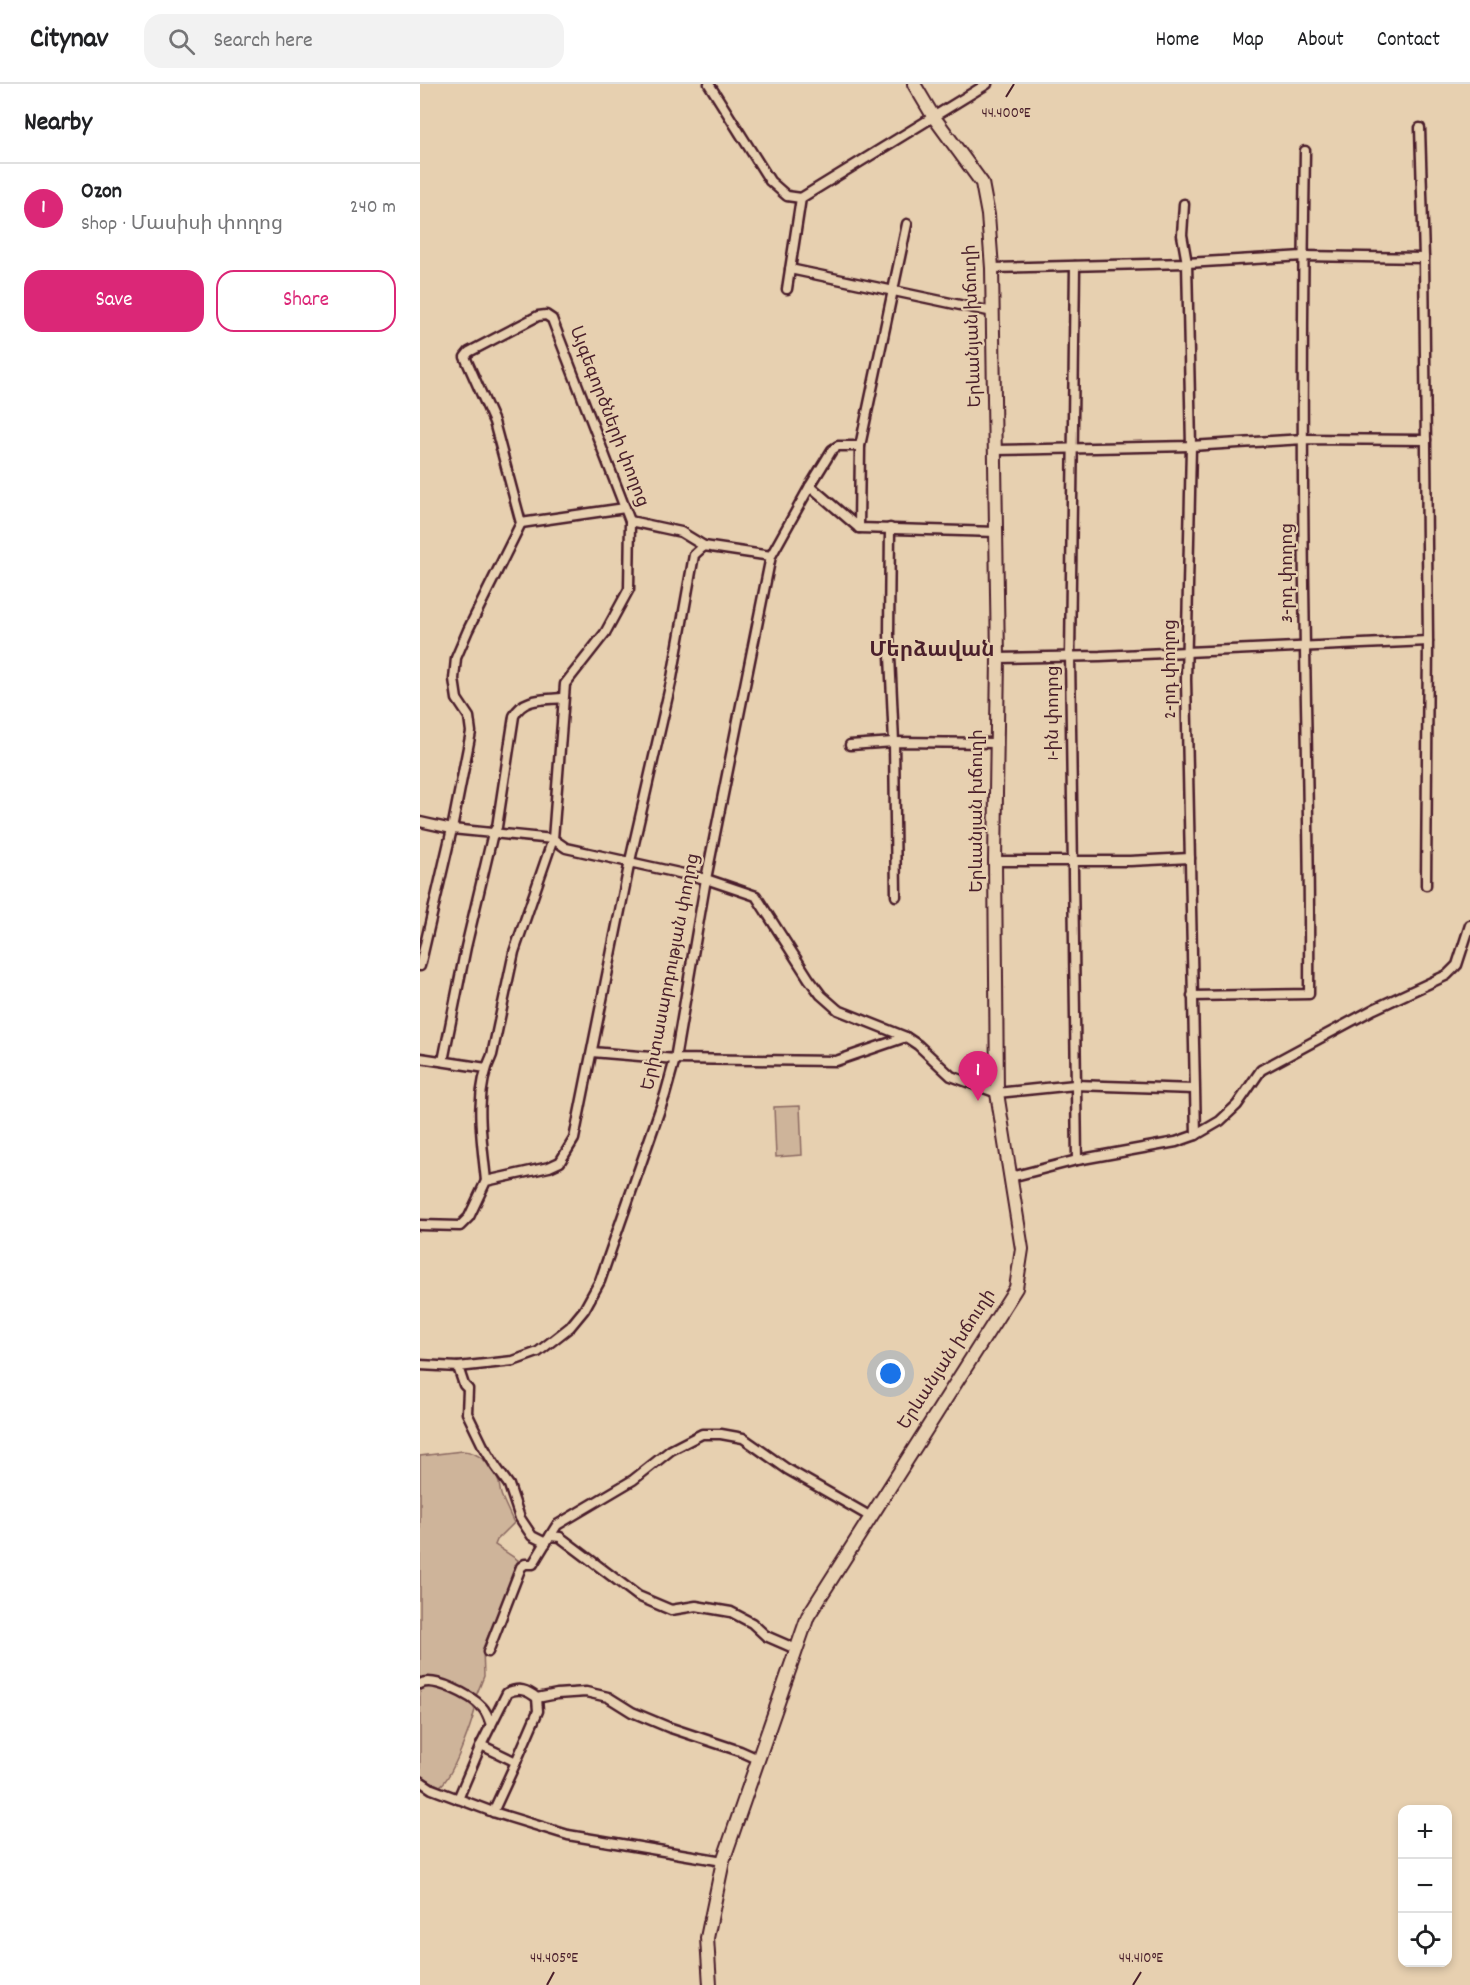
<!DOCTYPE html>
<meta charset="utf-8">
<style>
:root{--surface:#fff;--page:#f2f2f2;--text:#202124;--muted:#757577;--line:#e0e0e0;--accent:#db2777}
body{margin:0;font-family:Dekko,"Noto Sans Armenian",sans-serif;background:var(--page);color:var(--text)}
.controls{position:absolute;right:18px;bottom:18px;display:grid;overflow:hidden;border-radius:12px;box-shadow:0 3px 9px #0003}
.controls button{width:54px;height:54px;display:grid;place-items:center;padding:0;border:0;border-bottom:2px solid var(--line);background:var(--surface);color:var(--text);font:30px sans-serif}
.you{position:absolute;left:471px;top:1290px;width:21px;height:21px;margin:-15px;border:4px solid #fff;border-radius:50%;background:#1a73e8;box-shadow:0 0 0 9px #1a73e833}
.badge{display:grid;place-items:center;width:39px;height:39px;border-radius:50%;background:var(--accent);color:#fff;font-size:20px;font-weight:700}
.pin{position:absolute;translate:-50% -50px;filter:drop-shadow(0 2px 3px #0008)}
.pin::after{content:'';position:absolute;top:32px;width:21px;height:18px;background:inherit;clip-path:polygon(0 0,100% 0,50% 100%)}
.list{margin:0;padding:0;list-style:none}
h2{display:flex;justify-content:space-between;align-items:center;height:78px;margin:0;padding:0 24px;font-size:26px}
h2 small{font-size:20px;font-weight:400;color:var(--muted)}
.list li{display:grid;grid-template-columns:39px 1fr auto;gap:18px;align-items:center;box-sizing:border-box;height:90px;padding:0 24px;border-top:2px solid var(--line)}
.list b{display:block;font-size:22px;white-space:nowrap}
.list p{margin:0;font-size:20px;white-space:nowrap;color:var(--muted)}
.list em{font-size:20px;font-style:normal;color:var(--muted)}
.actions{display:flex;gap:12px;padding:18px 24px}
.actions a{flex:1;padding:14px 0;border:2px solid var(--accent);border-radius:18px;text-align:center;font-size:21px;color:var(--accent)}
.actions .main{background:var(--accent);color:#fff}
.icon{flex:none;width:33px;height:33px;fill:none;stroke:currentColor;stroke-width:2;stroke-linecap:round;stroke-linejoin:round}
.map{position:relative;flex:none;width:1050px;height:1901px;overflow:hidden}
header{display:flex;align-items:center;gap:36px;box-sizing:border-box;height:84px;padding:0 30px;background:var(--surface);border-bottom:2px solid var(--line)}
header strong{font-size:28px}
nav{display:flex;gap:33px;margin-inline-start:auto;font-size:21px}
.search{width:420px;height:54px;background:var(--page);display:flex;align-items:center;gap:15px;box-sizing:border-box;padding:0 21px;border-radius:18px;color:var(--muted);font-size:22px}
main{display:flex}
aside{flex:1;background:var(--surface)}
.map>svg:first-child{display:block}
</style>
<header>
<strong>Citynav</strong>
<div class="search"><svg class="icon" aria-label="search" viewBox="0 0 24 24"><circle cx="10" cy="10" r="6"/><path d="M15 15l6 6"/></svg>Search here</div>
<nav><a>Home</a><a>Map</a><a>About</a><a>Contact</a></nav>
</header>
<main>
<aside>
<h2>Nearby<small></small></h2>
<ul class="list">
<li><span class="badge">1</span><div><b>Ozon</b><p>Shop · Մասիսի փողոց</p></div><em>240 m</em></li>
</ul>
<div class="actions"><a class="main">Save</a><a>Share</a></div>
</aside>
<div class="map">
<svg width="1050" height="1901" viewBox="0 0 1050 1901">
<rect width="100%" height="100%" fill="#e7d0b0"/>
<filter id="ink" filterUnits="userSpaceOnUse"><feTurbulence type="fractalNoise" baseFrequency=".0167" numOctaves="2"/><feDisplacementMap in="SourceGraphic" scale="12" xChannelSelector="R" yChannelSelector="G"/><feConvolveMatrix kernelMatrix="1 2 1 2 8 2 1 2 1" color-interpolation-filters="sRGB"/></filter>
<g filter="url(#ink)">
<!-- green -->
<g fill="#ceb49a" stroke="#8c6a62" stroke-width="1.5">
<path d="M380,1022L382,1071L356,1073L354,1023Z"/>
<path d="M42,1367C59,1367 74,1383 79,1399C80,1404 80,1409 82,1413C86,1422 90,1431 94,1439L77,1456L75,1461L98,1476L92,1495L63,1564L64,1592L56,1612L53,1613L0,1598V1372Z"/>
<path d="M2,1602C7,1602 13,1601 17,1602C29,1604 49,1615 55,1626C51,1641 32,1695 20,1702L0,1692V1604Z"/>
</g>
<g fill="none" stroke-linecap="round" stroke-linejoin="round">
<defs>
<g id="minor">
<path d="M289,0L350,97L367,112L381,114"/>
<path d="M1000,44L1004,174L1008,557L1006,801"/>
<path d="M764,120L762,151L767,179L771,362L766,596L776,1051"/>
<path d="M655,182L650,572L657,1076"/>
<path d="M572,184L767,179L883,172L1004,174"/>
<path d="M370,185L573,228"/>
<path d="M367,205L381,114L567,0"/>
<path d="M575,366L771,362L884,355L1006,356"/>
<path d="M390,402L439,444L577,448"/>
<path d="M210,437L261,448L284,462"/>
<path d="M101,439L205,424"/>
<path d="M439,444L440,362L487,140"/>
<path d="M470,444L469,550L474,658L476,812"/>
<path d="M578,574L680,572L1008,557"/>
<path d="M430,661L474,658L576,659"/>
<path d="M0,738L32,745L133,755L146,764L286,795L336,812L389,895L401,911L418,926L486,953L498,961L531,992L577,1009L655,1001L774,1005"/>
<path d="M575,777H710L770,774"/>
<path d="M0,882L32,745L51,648L49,633L37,615L34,595L36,574L48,546L101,439L74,338L45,273L49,268L118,232L126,231L132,235L210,437L209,505L185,549L145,600L133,755L94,868L72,971C53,1010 62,1055 66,1097"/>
<path d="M772,912L889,910C890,795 887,680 885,565C882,399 882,233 885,67"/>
<path d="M172,968L255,975L416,977L486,953"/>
<path d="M0,974L66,984"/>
<path d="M23,977L46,863L73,749L77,743L94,632C103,613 125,616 143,614"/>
<path d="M591,1093L657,1076L756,1058L776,1051L800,1037L817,1021L841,986L954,925L1027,891L1037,881L1050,841"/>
<path d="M0,1141L40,1142L49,1133L66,1097L129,1083L140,1078L154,1055L210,777L252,594L274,471L284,462L351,472"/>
<path d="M0,1281L38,1283L93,1277L118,1268L150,1243L164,1226L180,1197L245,1011L255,975L286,795L351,472L390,402L412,366L418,362H440"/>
<path d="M38,1283L44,1301L48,1305L47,1329L63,1362L76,1383L89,1401L100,1434L112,1452L126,1459"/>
<path d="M376,1565L346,1552L332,1539L311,1528L276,1522L251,1526L218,1512L140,1453L130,1452L137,1441L213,1396L251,1366L282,1350H301L323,1354L367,1385L451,1433"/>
<path d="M68,1568L101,1483L105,1480H113L128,1455"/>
<path d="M0,1600C14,1592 52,1612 62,1623C66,1627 69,1635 71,1641"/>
<path d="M117,1614L137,1610L166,1608L188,1613L212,1628L248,1643L320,1667L338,1675"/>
<path d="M61,1661L87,1609C99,1603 107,1606 117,1614L118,1627L96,1678"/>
<path d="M0,1697L12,1705L73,1728L148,1751L303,1777"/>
<path d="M38,1715L61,1661L96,1678L73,1728"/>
</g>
<path id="secondary" d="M290,1901L287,1854L303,1777L388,1532L596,1204L602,1165L577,1009L575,777L578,574L572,184L568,131L562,99L513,32L494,0"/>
</defs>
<!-- minor casing -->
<use href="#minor" stroke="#4a1f2b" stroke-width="13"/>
<!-- secondary casing -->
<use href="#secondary" stroke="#4a1f2b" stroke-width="16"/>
<!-- minor -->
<use href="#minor" stroke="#e7d0b0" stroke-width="8"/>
<!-- secondary -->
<use href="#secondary" stroke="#e7d0b0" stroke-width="12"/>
</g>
</g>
<!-- ticks -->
<path fill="none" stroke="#4a1f2b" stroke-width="2" d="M586,13L594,0M127,1901L134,1888M713,1901L721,1888"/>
<g text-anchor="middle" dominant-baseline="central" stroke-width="4.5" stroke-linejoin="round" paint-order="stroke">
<!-- street labels -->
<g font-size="18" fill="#4a1f2b" stroke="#e7d0b0">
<text transform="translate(554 242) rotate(-92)">Երևանյան խճուղի</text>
<text transform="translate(188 333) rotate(69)">Այգեգործների փողոց</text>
<text transform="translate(868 489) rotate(-90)">3-րդ փողոց</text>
<text transform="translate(751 585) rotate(-90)">2-րդ փողոց</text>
<text transform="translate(634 629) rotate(-90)">1-ին փողոց</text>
<text transform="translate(558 727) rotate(-90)">Երևանյան խճուղի</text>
<text transform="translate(252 888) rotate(-79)">Երիտասարդության փողոց</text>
<text transform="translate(528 1276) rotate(-57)">Երևանյան խճուղի</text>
</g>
<!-- quarter labels -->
<g font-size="21" font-weight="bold" fill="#4a1f2b" stroke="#e7d0b0">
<text x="512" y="568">Մերձավան</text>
</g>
</g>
<g font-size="15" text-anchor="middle" fill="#4a1f2b" stroke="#e7d0b0" stroke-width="4.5" stroke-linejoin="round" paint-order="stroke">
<text x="586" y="33">44.400°E</text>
<text x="134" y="1878">44.405°E</text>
<text x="721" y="1878">44.410°E</text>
</g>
</svg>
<div class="controls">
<button>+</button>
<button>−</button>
<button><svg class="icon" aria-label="locate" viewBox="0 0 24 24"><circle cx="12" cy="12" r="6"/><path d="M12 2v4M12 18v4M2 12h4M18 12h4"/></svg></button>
</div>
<div class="you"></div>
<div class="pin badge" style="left:558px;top:1017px">1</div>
</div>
</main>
